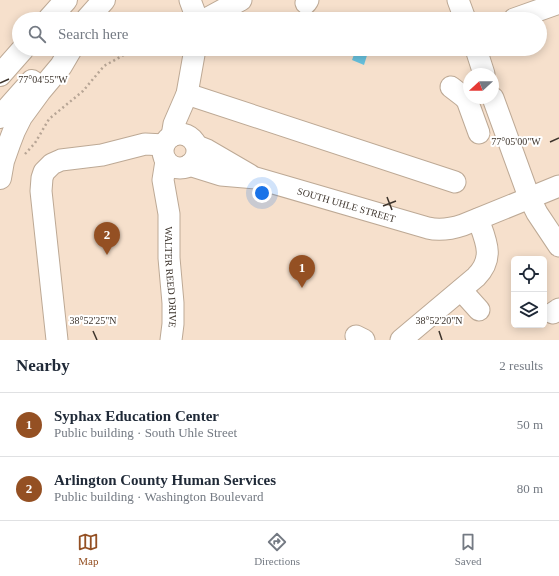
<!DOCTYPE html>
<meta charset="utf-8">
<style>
:root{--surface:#fff;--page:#f2f2f3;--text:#1f2937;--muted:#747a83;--line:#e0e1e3;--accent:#945023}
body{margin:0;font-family:"Times New Roman",serif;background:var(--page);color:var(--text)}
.controls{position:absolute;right:12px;bottom:12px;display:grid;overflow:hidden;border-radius:6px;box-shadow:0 2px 10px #0003}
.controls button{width:36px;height:36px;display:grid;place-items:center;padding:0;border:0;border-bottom:1px solid var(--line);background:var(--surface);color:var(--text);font:20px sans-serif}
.compass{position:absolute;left:463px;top:68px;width:36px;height:36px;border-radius:50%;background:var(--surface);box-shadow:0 2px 10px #0003;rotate:249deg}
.you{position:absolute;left:262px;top:193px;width:14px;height:14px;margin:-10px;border:3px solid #fff;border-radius:50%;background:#1a73e8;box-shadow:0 0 0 6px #1a73e833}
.badge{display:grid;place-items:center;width:26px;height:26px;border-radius:50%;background:var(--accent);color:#fff;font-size:13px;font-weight:700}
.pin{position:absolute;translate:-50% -33px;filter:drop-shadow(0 1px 2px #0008)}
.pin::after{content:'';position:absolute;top:21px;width:14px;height:12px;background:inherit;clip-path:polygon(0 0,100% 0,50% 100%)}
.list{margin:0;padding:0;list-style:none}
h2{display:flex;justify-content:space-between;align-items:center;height:52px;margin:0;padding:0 16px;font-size:17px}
h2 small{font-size:13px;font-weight:400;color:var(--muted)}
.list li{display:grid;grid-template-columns:26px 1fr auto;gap:12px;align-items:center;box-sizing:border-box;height:64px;padding:0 16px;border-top:1px solid var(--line)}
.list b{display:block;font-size:15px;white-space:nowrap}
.list p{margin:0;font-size:13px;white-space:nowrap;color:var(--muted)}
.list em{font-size:13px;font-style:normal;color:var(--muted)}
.icon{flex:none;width:22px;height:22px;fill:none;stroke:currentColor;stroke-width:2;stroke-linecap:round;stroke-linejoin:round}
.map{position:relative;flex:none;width:559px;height:340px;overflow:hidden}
.search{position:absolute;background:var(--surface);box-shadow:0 2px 10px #0003;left:12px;right:12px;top:12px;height:44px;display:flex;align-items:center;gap:10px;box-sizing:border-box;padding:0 14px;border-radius:22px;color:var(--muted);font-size:15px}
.sheet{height:180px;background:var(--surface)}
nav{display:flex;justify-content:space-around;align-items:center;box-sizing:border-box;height:56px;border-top:1px solid var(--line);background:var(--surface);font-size:11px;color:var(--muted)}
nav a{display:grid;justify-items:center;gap:2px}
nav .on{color:var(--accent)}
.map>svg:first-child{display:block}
</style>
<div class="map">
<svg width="559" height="340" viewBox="0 0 559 340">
<rect width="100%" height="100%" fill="#f6e0cc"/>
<!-- water -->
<path fill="#68c3e0" d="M356,49H369L364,65L352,60Z"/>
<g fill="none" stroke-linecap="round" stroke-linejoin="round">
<defs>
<g id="minor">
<path d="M190,0L197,19"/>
<path d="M458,0L465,19"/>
<path d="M306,3L308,0"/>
<path d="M206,19L241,0"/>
<path d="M514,19L559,3"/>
<path d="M476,49L484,74"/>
<path d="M451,87L464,97L467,100L479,133"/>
<path d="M187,94L455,182"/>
<path d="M493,98L529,197L537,213L559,246"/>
<circle cx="180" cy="151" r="17"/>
<path d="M172,136L174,124L187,94L195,49"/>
<path d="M197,146L207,150L250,175"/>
<path id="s1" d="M166,161L163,180L169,214V258L173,303V324L171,340"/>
<path id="s2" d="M189,165L221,175L256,178L428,228C440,231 451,229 463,225L559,186"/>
<path d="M461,290L479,310"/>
<path d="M553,313L559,309"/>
<path d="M356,336L364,340"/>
<path d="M57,340L41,191L42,178L44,172L52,164L61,160L102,155L145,144L164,145"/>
<path d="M401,340L476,277C495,258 486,241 478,219"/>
</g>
<g id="highway">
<path d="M49,19L66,0"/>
<path d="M87,19L104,0"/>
<path d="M0,75L23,49"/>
<path d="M0,117L32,81"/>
<path d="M0,178L3,161L9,144L14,131L21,117L40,91L61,66L71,49"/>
</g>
</defs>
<!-- minor casing -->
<use href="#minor" stroke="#bda995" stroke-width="23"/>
<!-- highway casing -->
<use href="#highway" stroke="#bda995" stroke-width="24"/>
<!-- path -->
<path stroke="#b7a595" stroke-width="2.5" stroke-dasharray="2 3" stroke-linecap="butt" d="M25,154L35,143L49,119L83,91L104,66L129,52L138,49"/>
<!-- minor -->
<use href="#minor" stroke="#fff" stroke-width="21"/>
<!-- highway -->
<use href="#highway" stroke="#fff" stroke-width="22"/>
</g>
<!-- ticks -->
<path fill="none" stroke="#3d342c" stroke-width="1.5" d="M0,83L9,79M550,142L559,138M387,197L392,210M383,206L396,201M93,331L97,340M439,331L442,340"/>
<g text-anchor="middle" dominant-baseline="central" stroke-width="4" stroke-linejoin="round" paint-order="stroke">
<!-- street labels -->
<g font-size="10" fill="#3d342c" stroke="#fff">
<text stroke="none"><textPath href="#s2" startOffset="163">SOUTH UHLE STREET</textPath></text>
<text stroke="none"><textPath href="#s1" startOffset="117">WALTER REED DRIVE</textPath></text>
</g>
</g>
<g font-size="10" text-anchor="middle" fill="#3d342c" stroke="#fff" stroke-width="4" stroke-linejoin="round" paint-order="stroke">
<text x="43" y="83">77°04'55"W</text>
<text x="516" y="145">77°05'00"W</text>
<text x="93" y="324">38°52'25"N</text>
<text x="439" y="324">38°52'20"N</text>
</g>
</svg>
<div class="controls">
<button><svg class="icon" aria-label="locate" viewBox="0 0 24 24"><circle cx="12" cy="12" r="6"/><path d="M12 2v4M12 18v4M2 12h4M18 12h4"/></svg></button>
<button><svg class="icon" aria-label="layers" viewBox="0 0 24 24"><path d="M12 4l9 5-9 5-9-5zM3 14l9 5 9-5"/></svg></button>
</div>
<svg class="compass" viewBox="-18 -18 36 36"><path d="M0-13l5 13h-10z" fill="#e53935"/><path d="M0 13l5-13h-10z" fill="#747a83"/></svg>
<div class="you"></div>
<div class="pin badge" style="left:302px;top:288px">1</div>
<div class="pin badge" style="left:107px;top:255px">2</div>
<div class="search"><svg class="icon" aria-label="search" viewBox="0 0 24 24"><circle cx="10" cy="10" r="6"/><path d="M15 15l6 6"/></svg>Search here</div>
</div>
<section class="sheet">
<h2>Nearby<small>2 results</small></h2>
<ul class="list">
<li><span class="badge">1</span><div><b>Syphax Education Center</b><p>Public building · South Uhle Street</p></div><em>50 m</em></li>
<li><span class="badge">2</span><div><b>Arlington County Human Services</b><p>Public building · Washington Boulevard</p></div><em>80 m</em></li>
</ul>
</section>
<nav>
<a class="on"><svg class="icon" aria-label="map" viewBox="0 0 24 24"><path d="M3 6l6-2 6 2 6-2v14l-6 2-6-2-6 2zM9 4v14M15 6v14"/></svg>Map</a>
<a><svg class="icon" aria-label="directions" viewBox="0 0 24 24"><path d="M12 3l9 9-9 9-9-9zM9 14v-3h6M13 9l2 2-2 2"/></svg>Directions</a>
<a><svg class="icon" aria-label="saved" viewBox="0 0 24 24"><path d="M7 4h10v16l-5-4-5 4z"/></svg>Saved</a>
</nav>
